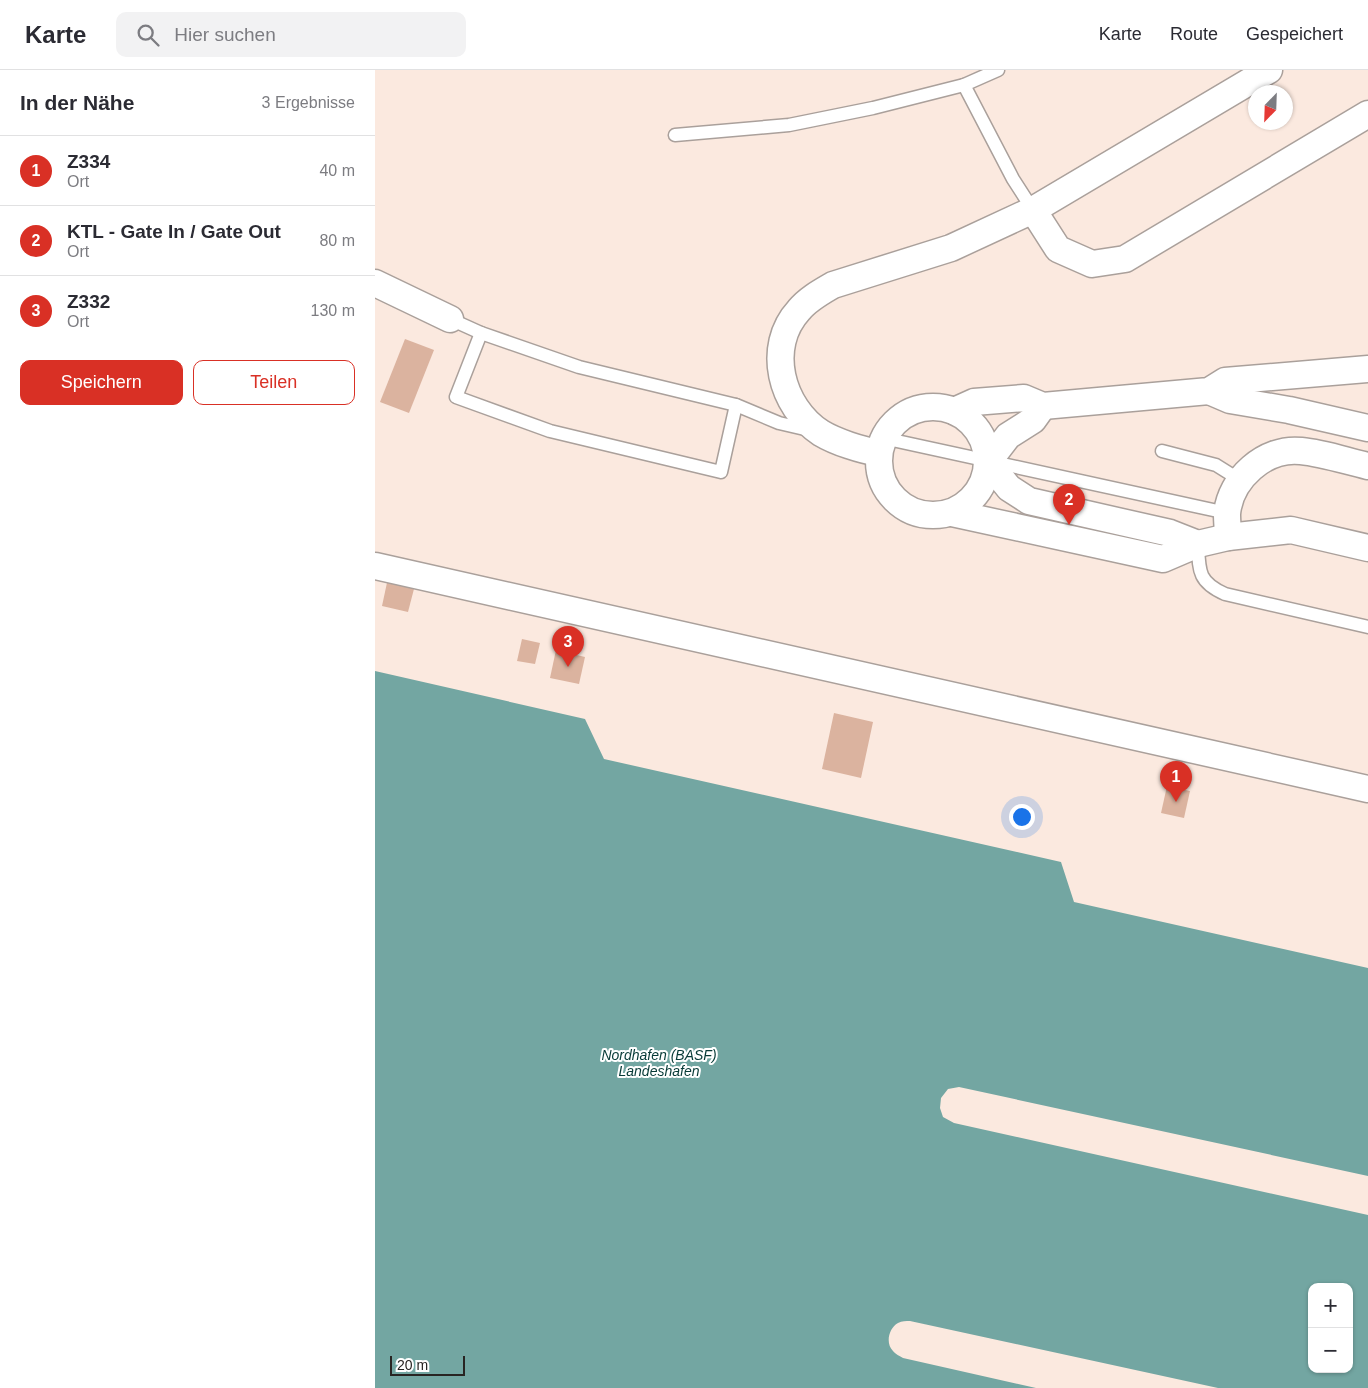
<!DOCTYPE html>
<html lang="de">
<meta charset="utf-8">
<style>
:root{--surface:#fff;--page:#f2f2f3;--text:#2b2b33;--muted:#7c7c81;--line:#e1e1e2;--accent:#d93025}
body{margin:0;font-family:Arial,sans-serif;background:var(--page);color:var(--text)}
.controls{position:absolute;right:15px;bottom:15px;display:grid;overflow:hidden;border-radius:10px;box-shadow:0 1px 4px #0004}
.controls button{width:45px;height:45px;display:grid;place-items:center;padding:0;border:0;border-bottom:1px solid var(--line);background:var(--surface);color:var(--text);font:25px sans-serif}
.compass{position:absolute;left:873px;top:15px;width:45px;height:45px;border-radius:50%;background:var(--surface);box-shadow:0 1px 4px #0004;rotate:203deg}
.scale{position:absolute;left:15px;bottom:12px;width:75px;box-sizing:border-box;padding-left:5px;border:2px solid #282422;border-top:0;font-size:14px;line-height:18px;white-space:nowrap;color:#282422;-webkit-text-stroke:4px #fff;paint-order:stroke}
.you{position:absolute;left:646px;top:746px;width:18px;height:18px;margin:-12px;border:4px solid #fff;border-radius:50%;background:#1a73e8;box-shadow:0 0 0 8px #1a73e833}
.badge{display:grid;place-items:center;width:32px;height:32px;border-radius:50%;background:var(--accent);color:#fff;font-size:16px;font-weight:700}
.pin{position:absolute;translate:-50% -41px;filter:drop-shadow(0 1px 2px #0008)}
.pin::after{content:'';position:absolute;top:26px;width:18px;height:15px;background:inherit;clip-path:polygon(0 0,100% 0,50% 100%)}
.list{margin:0;padding:0;list-style:none}
h2{display:flex;justify-content:space-between;align-items:center;height:65px;margin:0;padding:0 20px;font-size:21px}
h2 small{font-size:16px;font-weight:400;color:var(--muted)}
.list li{display:grid;grid-template-columns:32px 1fr auto;gap:15px;align-items:center;box-sizing:border-box;height:70px;padding:0 20px;border-top:1px solid var(--line)}
.list b{display:block;font-size:19px;white-space:nowrap}
.list p{margin:0;font-size:16px;white-space:nowrap;color:var(--muted)}
.list em{font-size:16px;font-style:normal;color:var(--muted)}
.actions{display:flex;gap:10px;padding:15px 20px}
.actions a{flex:1;padding:11px 0;border:1px solid var(--accent);border-radius:10px;text-align:center;font-size:18px;color:var(--accent)}
.actions .main{background:var(--accent);color:#fff}
.icon{flex:none;width:28px;height:28px;fill:none;stroke:currentColor;stroke-width:2;stroke-linecap:round;stroke-linejoin:round}
.map{position:relative;flex:none;width:993px;height:1318px;overflow:hidden}
header{display:flex;align-items:center;gap:30px;box-sizing:border-box;height:70px;padding:0 25px;background:var(--surface);border-bottom:1px solid var(--line)}
header strong{font-size:24px}
nav{display:flex;gap:28px;margin-inline-start:auto;font-size:18px}
.search{width:350px;height:45px;background:var(--page);display:flex;align-items:center;gap:12px;box-sizing:border-box;padding:0 18px;border-radius:10px;color:var(--muted);font-size:19px}
main{display:flex}
aside{flex:1;background:var(--surface)}
.map>svg:first-child{display:block}
</style>
<header>
<strong>Karte</strong>
<div class="search"><svg class="icon" aria-label="search" viewBox="0 0 24 24"><circle cx="10" cy="10" r="6"/><path d="M15 15l6 6"/></svg>Hier suchen</div>
<nav><a>Karte</a><a>Route</a><a>Gespeichert</a></nav>
</header>
<main>
<aside>
<h2>In der Nähe<small>3 Ergebnisse</small></h2>
<ul class="list">
<li><span class="badge">1</span><div><b>Z334</b><p>Ort</p></div><em>40 m</em></li>
<li><span class="badge">2</span><div><b>KTL - Gate In / Gate Out</b><p>Ort</p></div><em>80 m</em></li>
<li><span class="badge">3</span><div><b>Z332</b><p>Ort</p></div><em>130 m</em></li>
</ul>
<div class="actions"><a class="main">Speichern</a><a>Teilen</a></div>
</aside>
<div class="map">
<svg width="993" height="1318" viewBox="0 0 993 1318">
<rect width="100%" height="100%" fill="#fff6f2"/>
<!-- built -->
<path fill="#fbe9df" fill-rule="evenodd" d="M0,0H993V1318H0ZM881,22H911V52H881ZM937,1217H974V1299H937Z"/>
<!-- water -->
<path fill="#73a6a2" fill-rule="evenodd" d="M0,601L210,649L229,689L686,792L699,832L993,898V1106L584,1017L573,1019L566,1028L565,1038L568,1047L579,1053L993,1145V1318H843L535,1251C531,1251 527,1251 523,1253C514,1258 510,1273 518,1281C520,1284 525,1286 528,1288L661,1318H0ZM937,1217H974V1299H937Z"/>
<!-- building -->
<g fill="#dbb39f">
<path d="M30,269L59,280L34,343L5,332Z"/>
<path d="M13,508L40,515L33,542L7,536Z"/>
<path d="M147,569L165,573L160,594L142,591Z"/>
<path d="M181,580L210,587L204,614L175,608Z"/>
<path d="M459,643L498,652L486,708L447,699Z"/>
<path d="M792,716L815,721L809,748L786,743Z"/>
</g>
<g fill="none" stroke-linecap="round" stroke-linejoin="round">
<defs>
<g id="service">
<path d="M589,15L638,109L658,140"/>
<path d="M300,65L414,55L498,38L589,15L623,0"/>
<path d="M75,249L106,263L204,297L361,335L404,353L434,360"/>
<path d="M106,263L81,327L175,361L346,402L361,335"/>
<path d="M508,368L852,443"/>
<path d="M787,381L841,395L865,410"/>
<path d="M823,474C824,501 823,512 850,524L993,557"/>
</g>
<g id="minor">
<path d="M658,140L683,179L717,194L750,189L993,44"/>
<path d="M0,213L75,249"/>
<path d="M834,321L855,330L914,340L993,358"/>
<path d="M668,336L658,350L633,366L613,392L634,418L654,431L795,463L823,474"/>
<circle cx="558" cy="391" r="54"/>
<path d="M579,341L599,332L649,328L668,336L834,321L850,311L993,299"/>
<path d="M504,383C486,380 461,372 446,363C406,337 390,277 424,240C433,229 446,222 458,215L576,178L658,140L894,0"/>
<path d="M577,443L788,489L823,474L853,467L916,460L993,478"/>
<path d="M853,467C853,460 852,452 852,444C855,409 890,377 926,381C948,383 971,391 993,396"/>
<path d="M0,496L993,719"/>
</g>
</defs>
<!-- service casing -->
<use href="#service" stroke="#aaa09b" stroke-width="15"/>
<!-- minor casing -->
<use href="#minor" stroke="#aaa09b" stroke-width="29"/>
<!-- service -->
<use href="#service" stroke="#fff" stroke-width="12"/>
<!-- minor -->
<use href="#minor" stroke="#fff" stroke-width="26"/>
</g>
<g text-anchor="middle" dominant-baseline="central" stroke-width="4" stroke-linejoin="round" paint-order="stroke">
<!-- water labels -->
<g font-size="14" font-style="italic" fill="#073a37" stroke="#fff">
<text x="284" y="985">Nordhafen (BASF)<tspan x="284" dy="16">Landeshafen</tspan></text>
</g>
</g>
</svg>
<div class="controls">
<button>+</button>
<button>−</button>
</div>
<svg class="compass" viewBox="-18 -18 36 36"><path d="M0-13l5 13h-10z" fill="#e53935"/><path d="M0 13l5-13h-10z" fill="#7c7c81"/></svg>
<div class="scale">20 m</div>
<div class="you"></div>
<div class="pin badge" style="left:801px;top:732px">1</div>
<div class="pin badge" style="left:694px;top:455px">2</div>
<div class="pin badge" style="left:193px;top:597px">3</div>
</div>
</main>
